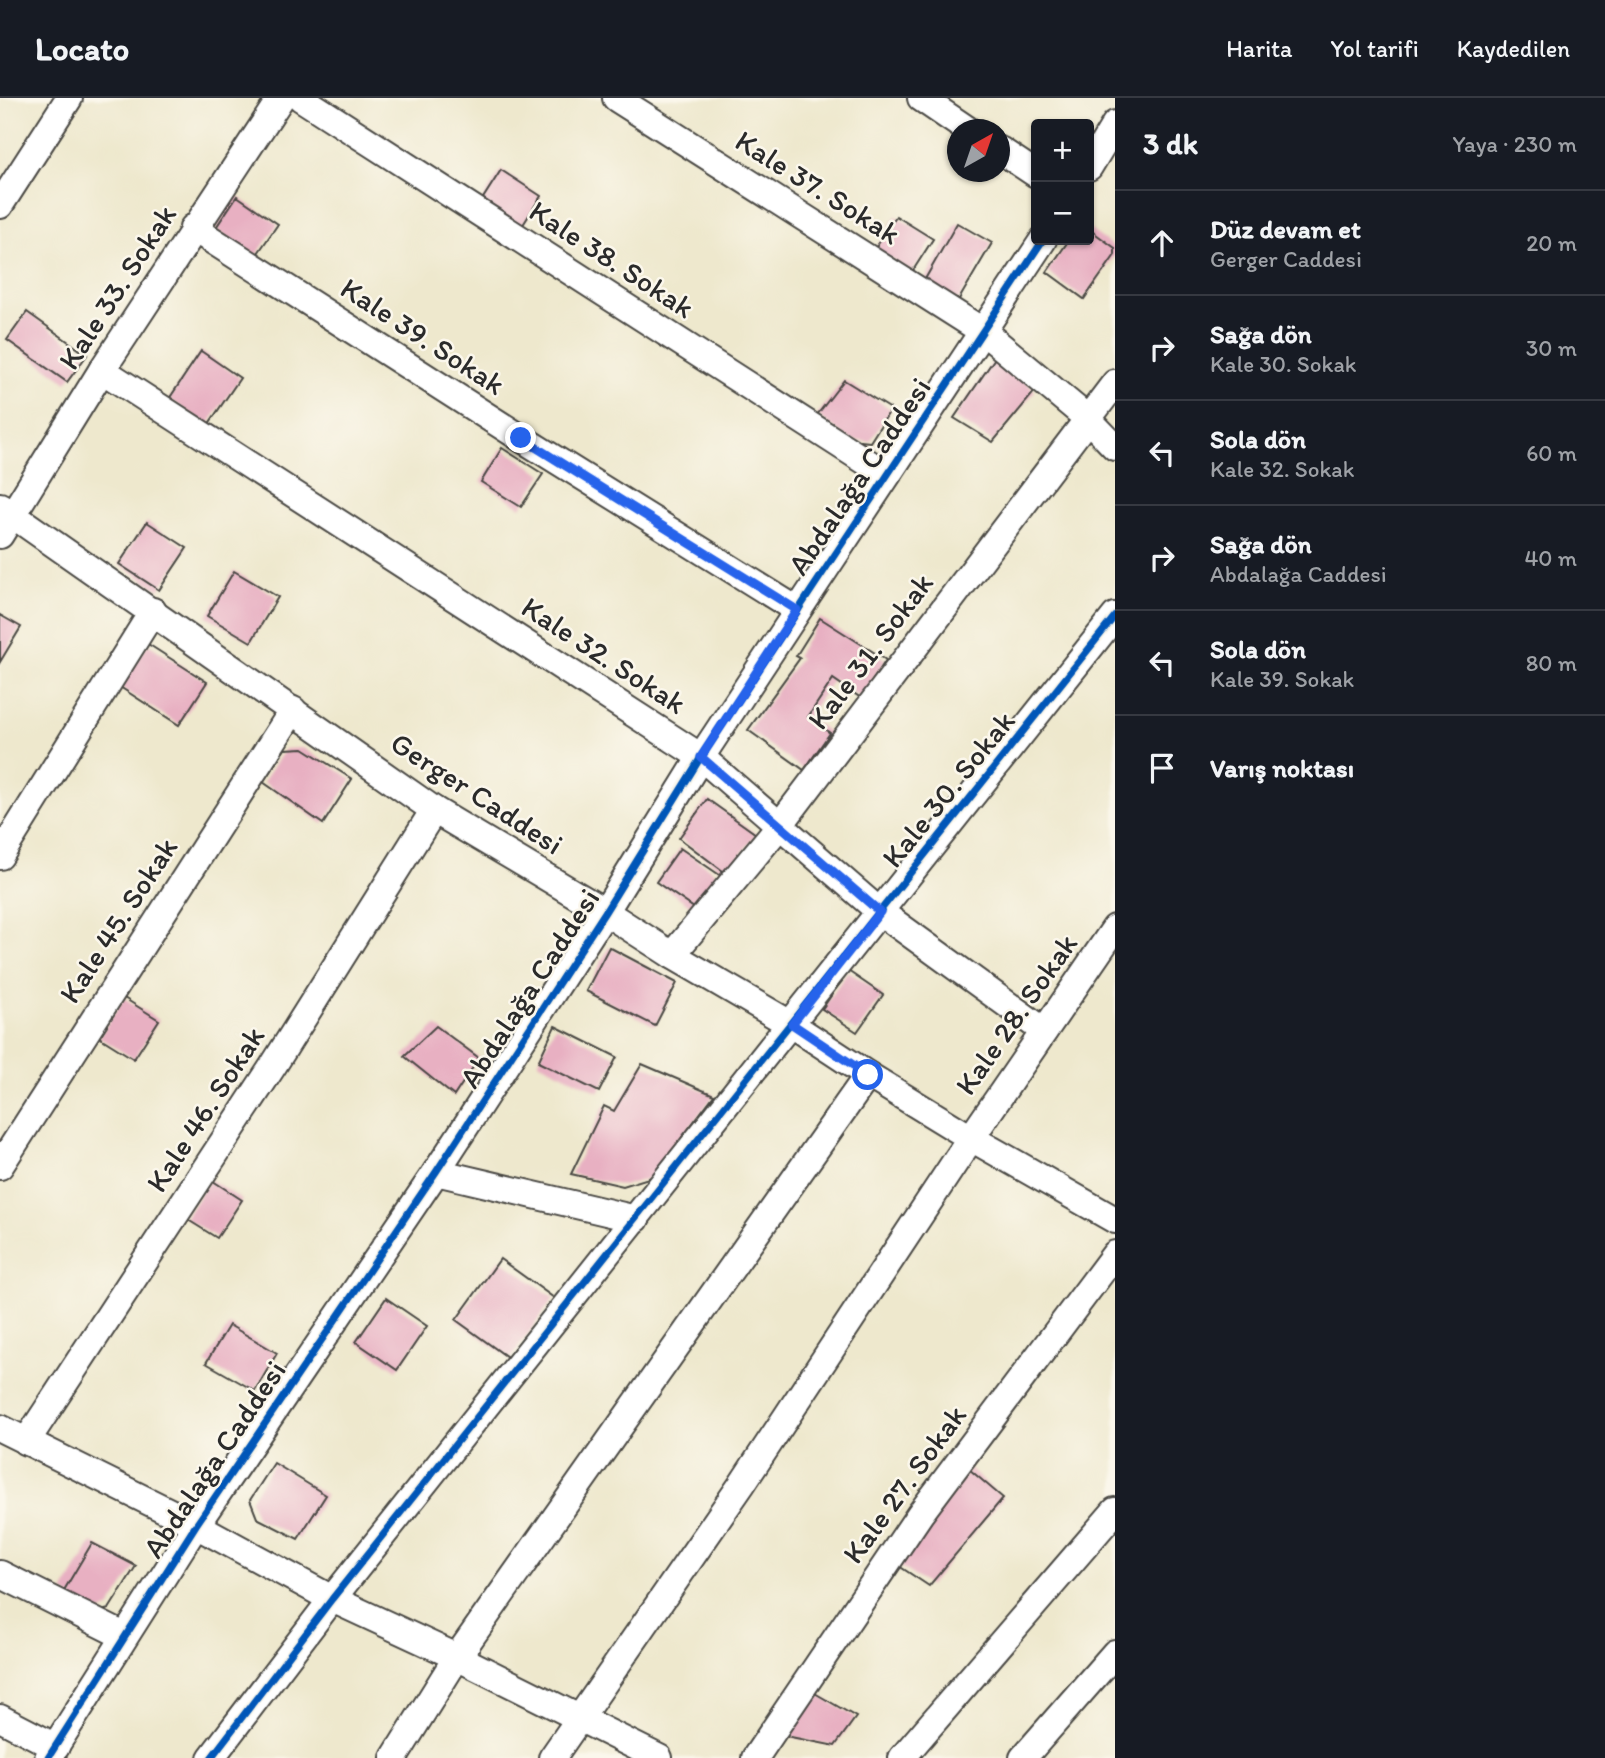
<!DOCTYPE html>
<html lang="tr">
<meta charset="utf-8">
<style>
:root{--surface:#171b24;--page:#20242c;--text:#f1f3f6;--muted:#9ea1a6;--line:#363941}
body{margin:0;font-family:Itim,sans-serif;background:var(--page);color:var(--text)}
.controls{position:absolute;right:21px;top:21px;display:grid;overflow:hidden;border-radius:7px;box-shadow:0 2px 5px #0004}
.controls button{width:63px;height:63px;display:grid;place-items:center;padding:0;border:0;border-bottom:2px solid var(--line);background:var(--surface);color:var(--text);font:35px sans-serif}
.compass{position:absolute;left:947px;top:21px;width:63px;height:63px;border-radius:50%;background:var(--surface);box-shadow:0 2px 5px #0004;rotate:40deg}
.stop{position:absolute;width:21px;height:21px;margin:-16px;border:5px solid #2563eb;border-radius:50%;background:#fff}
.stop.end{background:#2563eb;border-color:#fff;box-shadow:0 2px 7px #0008}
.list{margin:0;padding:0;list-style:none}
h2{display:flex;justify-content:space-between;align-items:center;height:91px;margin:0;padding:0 28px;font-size:30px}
h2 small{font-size:23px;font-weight:400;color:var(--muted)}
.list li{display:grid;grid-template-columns:46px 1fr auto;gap:21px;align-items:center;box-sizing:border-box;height:105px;padding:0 28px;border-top:2px solid var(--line)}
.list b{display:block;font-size:26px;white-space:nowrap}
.list p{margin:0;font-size:23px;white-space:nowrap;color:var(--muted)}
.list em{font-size:23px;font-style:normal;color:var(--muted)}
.icon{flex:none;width:38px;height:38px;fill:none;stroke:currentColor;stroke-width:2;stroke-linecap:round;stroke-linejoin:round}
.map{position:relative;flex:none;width:1115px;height:1660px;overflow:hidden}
header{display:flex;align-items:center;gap:42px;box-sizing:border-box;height:98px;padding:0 35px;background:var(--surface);border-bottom:2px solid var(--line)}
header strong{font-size:33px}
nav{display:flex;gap:38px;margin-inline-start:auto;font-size:24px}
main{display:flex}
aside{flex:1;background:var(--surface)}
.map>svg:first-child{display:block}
</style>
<header>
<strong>Locato</strong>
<nav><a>Harita</a><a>Yol tarifi</a><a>Kaydedilen</a></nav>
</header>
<main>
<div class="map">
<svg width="1115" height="1660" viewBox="0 0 1115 1660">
<rect width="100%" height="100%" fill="#fbf7ec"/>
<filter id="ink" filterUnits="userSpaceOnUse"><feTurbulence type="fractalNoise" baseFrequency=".0143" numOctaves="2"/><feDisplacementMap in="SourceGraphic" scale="14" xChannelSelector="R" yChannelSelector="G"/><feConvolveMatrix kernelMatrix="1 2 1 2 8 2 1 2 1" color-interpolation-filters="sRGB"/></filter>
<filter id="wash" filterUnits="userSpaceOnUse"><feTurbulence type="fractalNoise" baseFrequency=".00686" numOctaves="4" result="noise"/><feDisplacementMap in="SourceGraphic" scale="28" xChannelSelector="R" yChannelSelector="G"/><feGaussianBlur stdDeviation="1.57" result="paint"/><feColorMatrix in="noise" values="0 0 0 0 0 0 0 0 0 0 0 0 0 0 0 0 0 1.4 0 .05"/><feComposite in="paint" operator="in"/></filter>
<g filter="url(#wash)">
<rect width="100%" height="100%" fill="#eee8cd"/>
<g id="blocks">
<!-- building -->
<g fill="#e8b0c2">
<path d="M501,72L541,98L521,130L480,105Z"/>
<path d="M237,98L278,126L256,158L215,131Z"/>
<path d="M896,118L933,141L912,174L875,151Z"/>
<path d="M957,125L992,145L958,203L924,183Z"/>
<path d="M1089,131L1115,150V157L1084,201L1047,174L1069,142H1089Z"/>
<path d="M27,214L87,257L67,284L7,242Z"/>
<path d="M201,253L240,280L208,327L169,301Z"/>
<path d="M995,260L1008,264L1035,293L993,344L954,320Z"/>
<path d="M844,282L891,311L870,344L851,342L817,317Z"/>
<path d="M502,350L543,376L521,409L481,384Z"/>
<path d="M147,424L187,450L159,492L119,466Z"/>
<path d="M234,473L278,499L251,544L207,518Z"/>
<path d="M0,517L21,529L0,564Z"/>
<path d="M820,520L886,562L861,600L833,581L808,619L830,635L804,672L748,632L800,560L796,558Z"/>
<path d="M148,546L207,584L179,627L120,589Z"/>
<path d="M303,650L352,681L323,726L263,684L285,651Z"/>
<path d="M707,701L756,736L727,776L679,740Z"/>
<path d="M680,750L721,778L697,812L656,784Z"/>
<path d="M609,849L677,885L655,928L586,893Z"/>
<path d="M848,873L883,897L857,934L822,911Z"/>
<path d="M124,900L159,922L134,961L99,939Z"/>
<path d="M436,928L479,960L454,998L404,958Z"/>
<path d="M555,928L617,959L599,994L538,964Z"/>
<path d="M642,966L714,997L652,1079L623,1088L571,1076L604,1008L614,1013Z"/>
<path d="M210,1081L242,1102L217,1140L185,1120Z"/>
<path d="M500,1161L554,1200L510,1261L456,1222Z"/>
<path d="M386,1200L427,1228L397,1272L356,1244Z"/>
<path d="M229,1227L277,1255L255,1293L206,1265Z"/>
<path d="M274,1365L326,1397L298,1441L257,1420L250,1402Z"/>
<path d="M969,1371L1003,1400L929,1488L899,1468Z"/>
<path d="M92,1445L136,1468L109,1511L94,1515L63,1494Z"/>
<path d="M813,1594L856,1619L835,1648L781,1637Z"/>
</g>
</g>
</g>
<g filter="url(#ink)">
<use href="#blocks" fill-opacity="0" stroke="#484743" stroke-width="2"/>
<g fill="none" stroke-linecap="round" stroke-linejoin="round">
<defs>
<g id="minor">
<path d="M301,0L887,377"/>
<path d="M616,0L984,234L1087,320L1115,349"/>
<path d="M921,0L968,32"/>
<path d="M1000,52L1036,76"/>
<path d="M1089,69L1115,26"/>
<path d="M0,107L69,0"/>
<path d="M193,130L521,340L797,512"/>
<path d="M102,272L701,659L880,814L1044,933"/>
<path d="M0,408L434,712L605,814L672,857L792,927L868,977L971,1040L1115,1122"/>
<path d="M0,437L102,272L281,0"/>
<path d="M0,758L153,513"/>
<path d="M672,857L780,727L1115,285"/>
<path d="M0,1068L293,612"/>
<path d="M436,1074L636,1121"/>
<path d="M0,1330L196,1427L332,1501L457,1559L659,1660"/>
<path d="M26,1344L273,968L434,712"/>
<path d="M0,1476L124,1538"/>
<path d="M0,1620L56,1649"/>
<path d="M48,1660L196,1427L436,1074L605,814L701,659L1043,142"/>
<path d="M211,1660L332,1501L1115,518"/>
<path d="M394,1660L457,1559L868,977"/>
<path d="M552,1660L742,1386L971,1040L1115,830"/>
<path d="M755,1660L920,1416L1115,1156"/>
<path d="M902,1660L1115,1413"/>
<path d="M1023,1660L1115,1555"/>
</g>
</defs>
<!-- minor casing -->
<use href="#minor" stroke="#484743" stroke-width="30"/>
<!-- minor -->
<use href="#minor" stroke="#fff" stroke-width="26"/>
<defs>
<g id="cycleway">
<path d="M48,1660L196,1427L436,1074L605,814L701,659L1043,142"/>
<path d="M211,1660L332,1501L1115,518"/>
</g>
</defs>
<!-- cycleway casing -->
<use href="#cycleway" stroke="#fbf7ec" stroke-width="11"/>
<!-- cycleway -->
<use href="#cycleway" stroke="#0057b8" stroke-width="7"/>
</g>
</g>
<g fill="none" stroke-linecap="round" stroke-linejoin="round" filter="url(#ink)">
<!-- route -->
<path stroke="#2563eb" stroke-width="9" d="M521,340L797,512L701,659L880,814L792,926L868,977"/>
</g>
<g text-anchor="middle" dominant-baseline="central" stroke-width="5" stroke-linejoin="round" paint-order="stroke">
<!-- street labels -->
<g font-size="30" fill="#2b2b2b" stroke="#fbf7ec">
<text transform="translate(818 89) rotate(32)">Kale 37. Sokak</text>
<text transform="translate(612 161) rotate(33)">Kale 38. Sokak</text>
<text transform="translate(117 189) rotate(-57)">Kale 33. Sokak</text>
<text transform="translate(423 238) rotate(33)">Kale 39. Sokak</text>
<text transform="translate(859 378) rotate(-56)">Abdalağa Caddesi</text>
<text transform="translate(870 553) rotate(-53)">Kale 31. Sokak</text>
<text transform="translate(604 557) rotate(33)">Kale 32. Sokak</text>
<text transform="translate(948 691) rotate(-51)">Kale 30. Sokak</text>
<text transform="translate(477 695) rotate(33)">Gerger Caddesi</text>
<text transform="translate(118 822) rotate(-57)">Kale 45. Sokak</text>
<text transform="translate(529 890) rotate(-57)">Abdalağa Caddesi</text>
<text transform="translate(1016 916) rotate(-55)">Kale 28. Sokak</text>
<text transform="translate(205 1011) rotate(-57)">Kale 46. Sokak</text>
<text transform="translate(214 1361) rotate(-56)">Abdalağa Caddesi</text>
<text transform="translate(904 1386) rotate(-54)">Kale 27. Sokak</text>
</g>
</g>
</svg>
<div class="controls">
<button>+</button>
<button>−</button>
</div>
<svg class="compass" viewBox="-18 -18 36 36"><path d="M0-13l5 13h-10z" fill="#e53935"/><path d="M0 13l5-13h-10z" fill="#9ea1a6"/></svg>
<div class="stop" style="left:868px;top:977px"></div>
<div class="stop end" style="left:521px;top:340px"></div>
</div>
<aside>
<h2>3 dk<small>Yaya · 230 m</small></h2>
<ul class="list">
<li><svg class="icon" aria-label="ahead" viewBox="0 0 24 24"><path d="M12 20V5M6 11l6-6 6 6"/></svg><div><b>Düz devam et</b><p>Gerger Caddesi</p></div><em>20 m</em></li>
<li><svg class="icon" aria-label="right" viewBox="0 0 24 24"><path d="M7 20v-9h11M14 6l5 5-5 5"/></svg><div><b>Sağa dön</b><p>Kale 30. Sokak</p></div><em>30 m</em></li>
<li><svg class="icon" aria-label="left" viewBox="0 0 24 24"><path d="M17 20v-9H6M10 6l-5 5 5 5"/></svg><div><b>Sola dön</b><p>Kale 32. Sokak</p></div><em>60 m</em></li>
<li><svg class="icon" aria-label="right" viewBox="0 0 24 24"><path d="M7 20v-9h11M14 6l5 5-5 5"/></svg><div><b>Sağa dön</b><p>Abdalağa Caddesi</p></div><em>40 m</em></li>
<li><svg class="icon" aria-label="left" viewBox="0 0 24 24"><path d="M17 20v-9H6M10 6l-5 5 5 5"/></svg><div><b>Sola dön</b><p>Kale 39. Sokak</p></div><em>80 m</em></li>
<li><svg class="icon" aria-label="arrive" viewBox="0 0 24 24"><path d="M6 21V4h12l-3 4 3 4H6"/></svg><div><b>Varış noktası</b></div></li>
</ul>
</aside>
</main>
